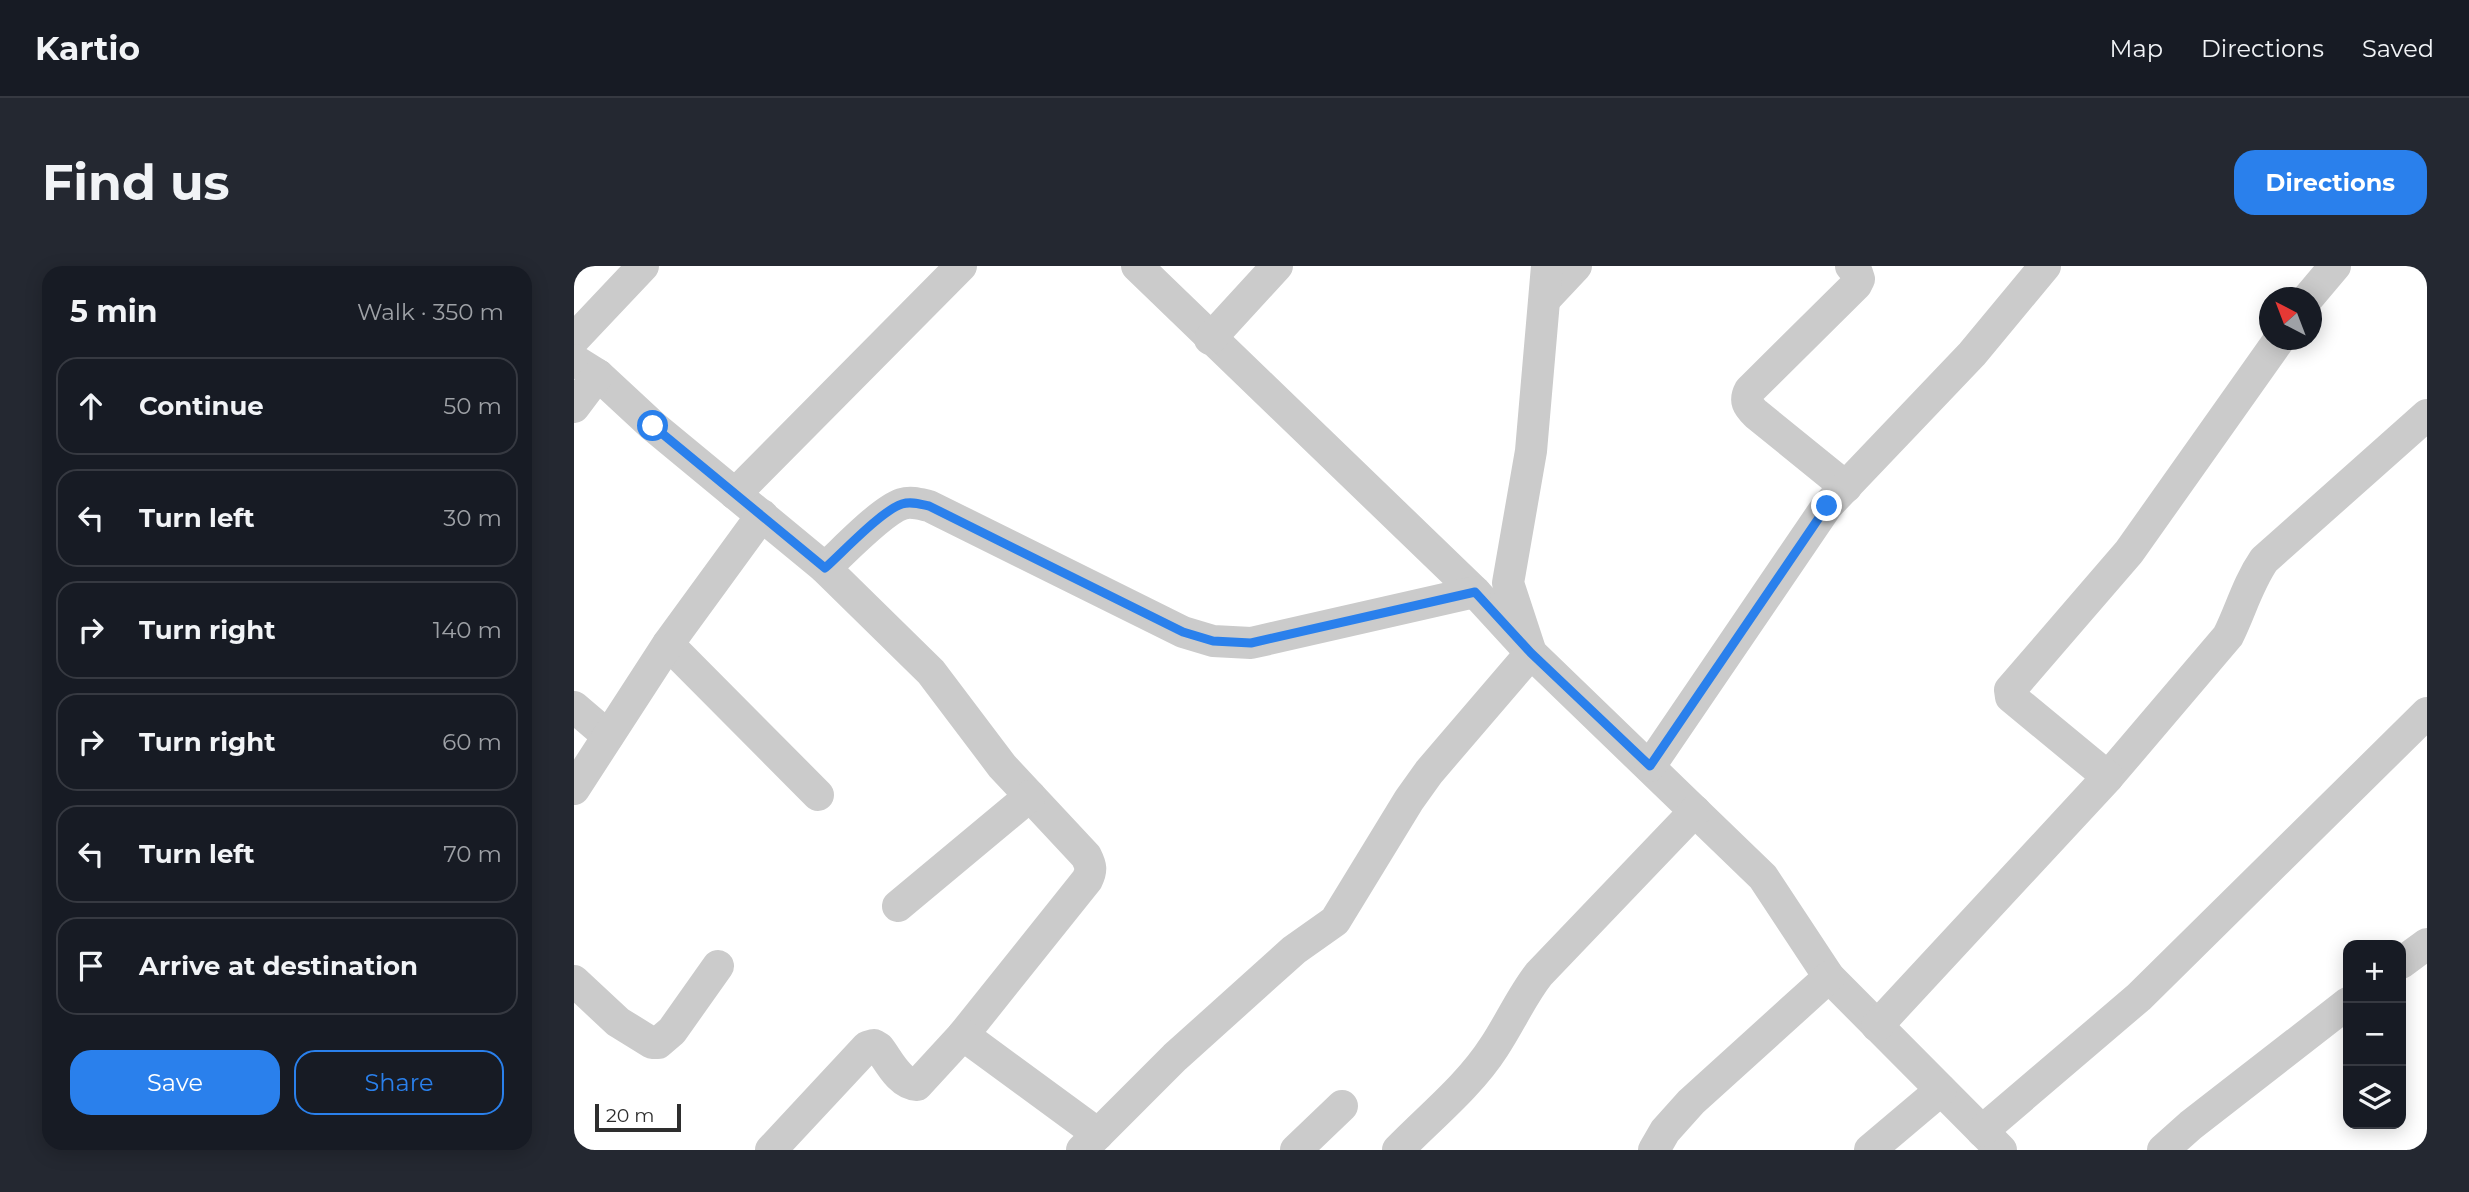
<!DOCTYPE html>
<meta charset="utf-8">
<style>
:root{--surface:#171b24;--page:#242831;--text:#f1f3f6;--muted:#9ea1a6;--line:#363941;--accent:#2a80ec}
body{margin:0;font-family:Montserrat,sans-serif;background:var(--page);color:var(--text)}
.controls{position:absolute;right:21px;bottom:21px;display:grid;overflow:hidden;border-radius:14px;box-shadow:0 4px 18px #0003}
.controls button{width:63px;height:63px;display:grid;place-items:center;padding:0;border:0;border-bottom:2px solid var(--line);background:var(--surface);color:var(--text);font:35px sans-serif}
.compass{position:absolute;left:1685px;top:21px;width:63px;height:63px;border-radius:50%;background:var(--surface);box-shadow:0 4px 18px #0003;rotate:318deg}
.scale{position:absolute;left:21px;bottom:18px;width:86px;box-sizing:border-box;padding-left:7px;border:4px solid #2e2e2e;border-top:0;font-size:19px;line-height:24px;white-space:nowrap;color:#2e2e2e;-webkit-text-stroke:5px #fff;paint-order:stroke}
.stop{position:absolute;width:21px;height:21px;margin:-16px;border:5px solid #2a80ec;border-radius:50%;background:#fff}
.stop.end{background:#2a80ec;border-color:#fff;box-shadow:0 2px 7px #0008}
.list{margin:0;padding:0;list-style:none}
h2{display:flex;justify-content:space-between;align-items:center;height:91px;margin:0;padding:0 28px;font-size:30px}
h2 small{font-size:23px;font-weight:400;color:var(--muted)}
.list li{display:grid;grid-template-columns:46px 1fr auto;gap:21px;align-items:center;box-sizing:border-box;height:98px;margin:0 14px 14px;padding:0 14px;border:2px solid var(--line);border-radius:21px}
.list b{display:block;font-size:26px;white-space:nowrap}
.list em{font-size:23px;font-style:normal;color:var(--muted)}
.actions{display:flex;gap:14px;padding:21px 28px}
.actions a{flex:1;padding:16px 0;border:2px solid var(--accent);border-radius:21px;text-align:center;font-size:24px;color:var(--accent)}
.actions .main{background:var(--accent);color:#fff}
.icon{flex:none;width:38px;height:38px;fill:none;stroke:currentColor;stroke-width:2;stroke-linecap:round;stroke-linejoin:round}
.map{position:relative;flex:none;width:1853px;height:884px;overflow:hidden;border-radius:21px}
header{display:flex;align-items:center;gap:42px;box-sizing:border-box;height:98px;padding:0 35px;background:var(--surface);border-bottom:2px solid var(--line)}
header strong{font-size:33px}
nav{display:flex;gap:38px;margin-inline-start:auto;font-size:24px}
.intro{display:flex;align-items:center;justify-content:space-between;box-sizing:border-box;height:168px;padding:0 42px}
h1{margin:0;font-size:49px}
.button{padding:18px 32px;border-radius:21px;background:var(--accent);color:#fff;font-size:24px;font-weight:700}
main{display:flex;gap:42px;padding:0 42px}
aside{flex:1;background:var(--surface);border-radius:21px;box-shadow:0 4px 18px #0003}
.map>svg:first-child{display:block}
</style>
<header>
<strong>Kartio</strong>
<nav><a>Map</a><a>Directions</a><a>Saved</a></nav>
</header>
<div class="intro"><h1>Find us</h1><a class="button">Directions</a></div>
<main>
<aside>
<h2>5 min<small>Walk · 350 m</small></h2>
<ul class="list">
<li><svg class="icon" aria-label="ahead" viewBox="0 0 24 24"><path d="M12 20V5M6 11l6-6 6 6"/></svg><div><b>Continue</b></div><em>50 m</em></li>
<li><svg class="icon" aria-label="left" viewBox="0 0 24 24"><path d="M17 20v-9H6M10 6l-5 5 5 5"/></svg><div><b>Turn left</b></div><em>30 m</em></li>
<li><svg class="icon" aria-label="right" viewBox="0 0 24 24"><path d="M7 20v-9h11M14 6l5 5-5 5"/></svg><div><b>Turn right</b></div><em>140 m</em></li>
<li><svg class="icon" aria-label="right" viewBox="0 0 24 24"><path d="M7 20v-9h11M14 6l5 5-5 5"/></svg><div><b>Turn right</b></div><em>60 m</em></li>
<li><svg class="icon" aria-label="left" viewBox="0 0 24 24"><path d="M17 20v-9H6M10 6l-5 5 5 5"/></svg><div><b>Turn left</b></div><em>70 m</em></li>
<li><svg class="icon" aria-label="arrive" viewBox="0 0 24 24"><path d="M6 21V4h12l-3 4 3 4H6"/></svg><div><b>Arrive at destination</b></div></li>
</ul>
<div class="actions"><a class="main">Save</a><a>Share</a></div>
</aside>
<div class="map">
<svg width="1853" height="884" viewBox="0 0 1853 884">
<rect width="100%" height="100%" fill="#fff"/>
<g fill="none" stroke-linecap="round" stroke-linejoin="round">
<!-- minor -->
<g stroke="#cbcbcb" stroke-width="32">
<path d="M563,0L901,326L957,387L1189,611L1255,711L1427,884"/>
<path d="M1734,32L1761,0"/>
<path d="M971,33L1002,0"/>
<path d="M0,73L69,0"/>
<path d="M636,73L703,0"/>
<path d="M0,94L24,109L79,160L251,302C269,286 307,245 328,238C337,235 346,238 355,240L609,366L639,375L677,377L901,326"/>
<path d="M0,141L24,109"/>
<path d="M1272,221L1182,148C1174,140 1170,135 1176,124L1282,19L1285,13L1283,7L1277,0"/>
<path d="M161,228L387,0"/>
<path d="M251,302L357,406L428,500L512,590C517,600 518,604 513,614L389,769"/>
<path d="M94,378L244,529"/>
<path d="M0,441L34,470"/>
<path d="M1076,500L1253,240L1398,88L1471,0"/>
<path d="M1534,511L1654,370C1667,344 1673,319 1690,294L1853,149"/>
<path d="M0,523L94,378L188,249"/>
<path d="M324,640L456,530"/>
<path d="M1827,697L1853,678"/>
<path d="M0,715L44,756L78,777H84L98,765L144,700"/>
<path d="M1303,760L1534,511L1437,431L1436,424L1555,286L1705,74"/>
<path d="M1408,865L1565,731L1853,447"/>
<path d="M197,884L293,781L300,779L305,782C315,795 325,818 343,819L389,769L524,868"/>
<path d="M508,884L601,791L720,684L761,655L835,534L855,506L957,387L934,317L957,185L973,0"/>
<path d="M722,884L768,840"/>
<path d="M824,884C856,851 895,820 920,781C936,757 947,731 965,708L1121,545"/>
<path d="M1080,884L1091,865L1117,836L1255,711"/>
<path d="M1296,884L1367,824"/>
<path d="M1589,884L1617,859L1774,737"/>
</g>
</g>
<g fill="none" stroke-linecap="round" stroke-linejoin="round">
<!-- route -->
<path stroke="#2a80ec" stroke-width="9" d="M79,160L251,302C269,286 307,245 328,238C337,235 346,238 355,240L609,366L639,375L677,377L901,326L957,387L1076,500L1253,240"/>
</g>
</svg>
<div class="controls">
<button>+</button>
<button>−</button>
<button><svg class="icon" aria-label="layers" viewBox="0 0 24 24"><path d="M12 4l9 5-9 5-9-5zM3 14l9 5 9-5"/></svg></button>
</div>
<svg class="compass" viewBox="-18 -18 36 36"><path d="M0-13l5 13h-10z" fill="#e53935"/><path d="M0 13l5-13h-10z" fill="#9ea1a6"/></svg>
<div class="scale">20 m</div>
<div class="stop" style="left:79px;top:160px"></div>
<div class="stop end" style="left:1253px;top:240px"></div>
</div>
</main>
